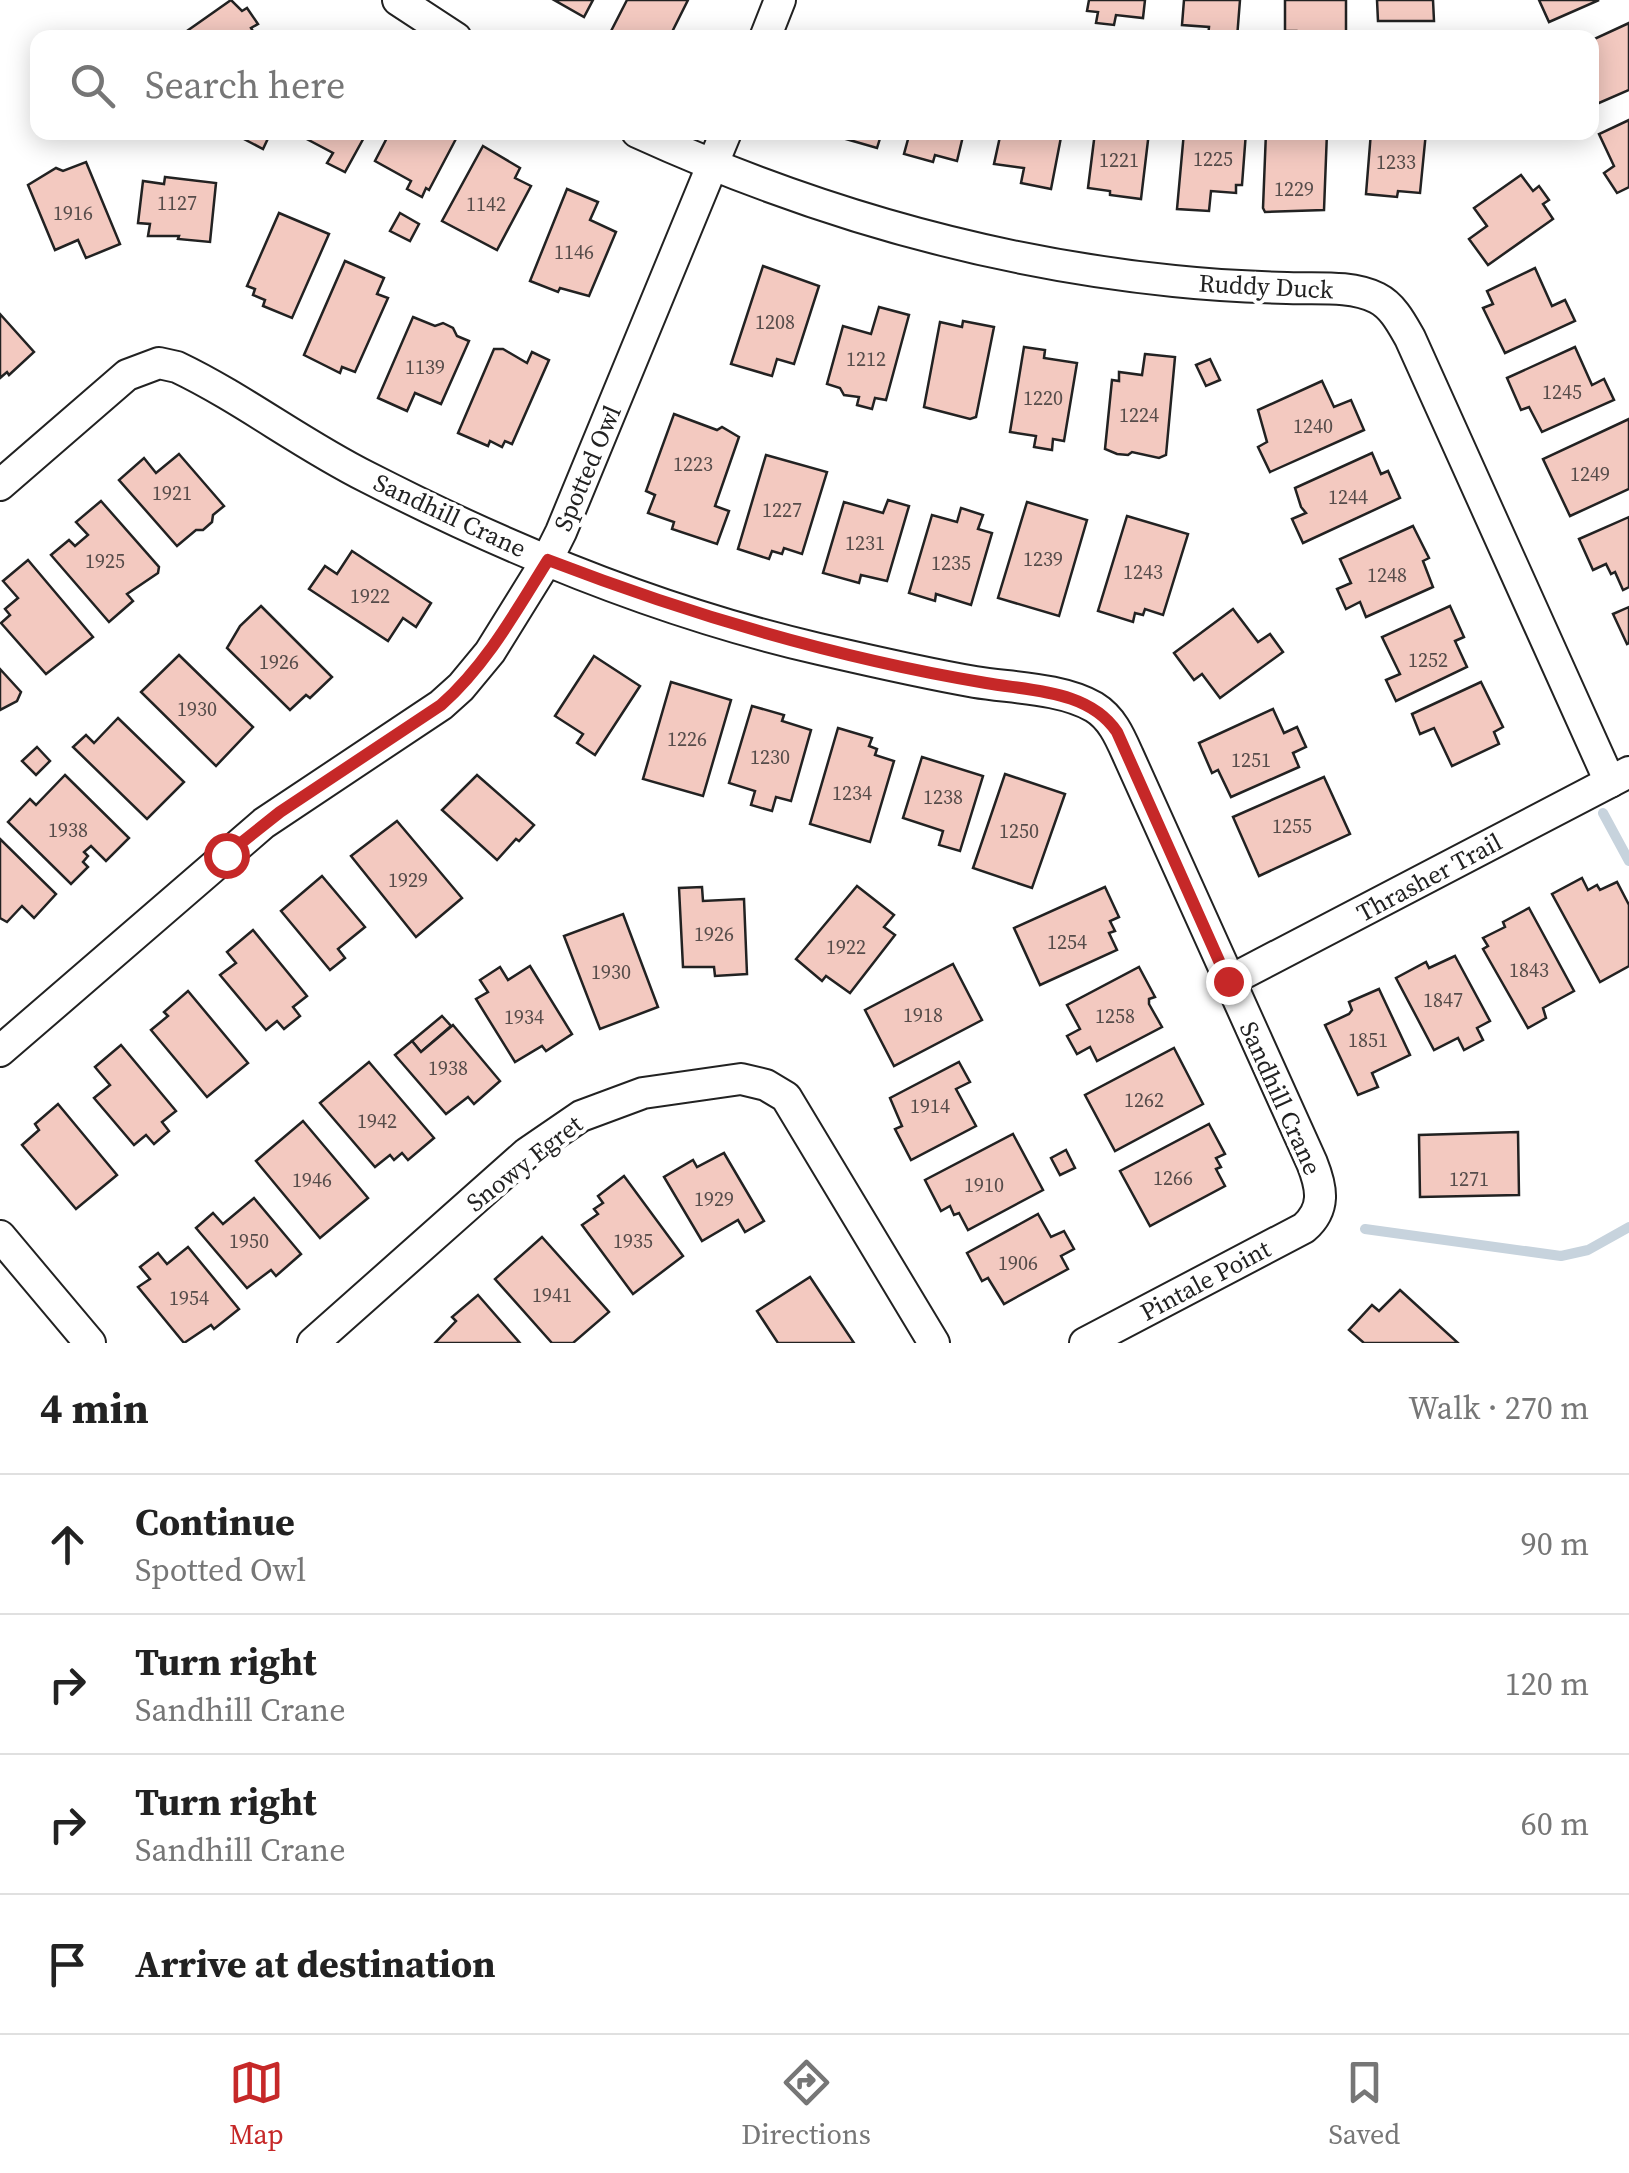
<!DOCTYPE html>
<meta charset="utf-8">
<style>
:root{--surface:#fff;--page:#f2f2f2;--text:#222;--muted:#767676;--line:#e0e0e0;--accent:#c62828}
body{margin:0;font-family:"Source Serif 4",serif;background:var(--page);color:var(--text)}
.stop{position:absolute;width:30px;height:30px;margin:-22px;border:8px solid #c62828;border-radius:50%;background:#fff}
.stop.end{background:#c62828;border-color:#fff;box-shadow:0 2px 10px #0008}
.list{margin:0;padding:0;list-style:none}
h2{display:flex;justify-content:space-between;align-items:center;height:130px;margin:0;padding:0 40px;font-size:42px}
h2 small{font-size:32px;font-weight:400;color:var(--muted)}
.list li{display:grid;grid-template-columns:65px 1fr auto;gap:30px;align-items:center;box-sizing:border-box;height:140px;padding:0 40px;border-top:2px solid var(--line)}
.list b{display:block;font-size:38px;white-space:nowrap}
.list p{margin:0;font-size:32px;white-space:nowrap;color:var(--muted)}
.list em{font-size:32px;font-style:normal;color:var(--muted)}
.icon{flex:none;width:55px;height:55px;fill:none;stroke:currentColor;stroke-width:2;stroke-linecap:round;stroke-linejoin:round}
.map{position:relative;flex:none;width:1629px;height:1343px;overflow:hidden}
.search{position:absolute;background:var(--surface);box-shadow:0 5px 25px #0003;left:30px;right:30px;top:30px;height:110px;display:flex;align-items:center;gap:25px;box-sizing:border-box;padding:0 35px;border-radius:20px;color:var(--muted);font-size:38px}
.sheet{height:690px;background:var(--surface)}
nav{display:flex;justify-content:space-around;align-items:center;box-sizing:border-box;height:140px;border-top:2px solid var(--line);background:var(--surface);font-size:28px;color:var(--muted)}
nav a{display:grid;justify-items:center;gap:5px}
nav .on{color:var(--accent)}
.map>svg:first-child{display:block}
</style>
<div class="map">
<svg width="1629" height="1343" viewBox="0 0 1629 1343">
<rect width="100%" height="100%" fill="#fff"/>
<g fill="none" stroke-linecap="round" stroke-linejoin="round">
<!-- stream -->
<g stroke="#c7d3dd" stroke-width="10">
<path d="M1603,813L1629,861"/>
<path d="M1365,1229L1561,1256L1588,1250L1629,1227"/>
</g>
</g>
<!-- building -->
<g fill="#f3c9c0" stroke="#222" stroke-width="2.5">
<path d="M231,0L242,11L247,8L258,24L251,28L257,38H177Z"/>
<path d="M554,0H593L584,17Z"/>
<path d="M627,0H688L669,38L608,37Z"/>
<path d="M1089,0H1145L1143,18L1116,15L1114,25L1096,23L1098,12L1087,11Z"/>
<path d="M1184,0H1240L1237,38H1208L1209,27L1182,25Z"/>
<path d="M1285,0H1346V38H1319V34L1304,36L1297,31H1285Z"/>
<path d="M1377,0H1433L1434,21H1378Z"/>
<path d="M1539,0H1599L1549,22Z"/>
<path d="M1629,23V90L1592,106V40Z"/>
<path d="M1629,120V187L1617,193L1604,173L1614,166L1599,134Z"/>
<path d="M245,132H271L263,149L242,138Z"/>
<path d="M306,132H367L345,172L327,163L333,153L303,137Z"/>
<path d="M390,132L458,135L429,190L426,188L422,197L407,189L411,181L375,161Z"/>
<path d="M847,132H882L877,148L846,139Z"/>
<path d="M910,132H964L957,161L935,155L933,162L904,154Z"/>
<path d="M1001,132H1062L1051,189L1021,183L1024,168L994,164Z"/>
<path d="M1095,132H1149L1141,199L1110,195V191L1088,188Z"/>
<path d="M1184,132H1246L1242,185H1236V193L1211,191L1209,211L1177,209Z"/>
<path d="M1266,132H1327L1324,210L1265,212L1263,208Z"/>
<path d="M1371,132H1426L1420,193L1398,191L1397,197L1366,194Z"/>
<path d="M483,146L520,168L515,178L531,186L497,250L442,221Z"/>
<path d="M86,162L120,244L86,258L78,240L55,250L28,185L56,168L63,171Z"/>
<path d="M1521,175L1533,191L1539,186L1549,200L1543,204L1553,219L1488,265L1469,239L1487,226L1474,208Z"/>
<path d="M165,177L216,183L210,242L178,239L179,236H148L150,224L138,223L143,181L164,184Z"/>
<path d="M567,189L598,202L590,220L616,232L589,296L560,288L558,292L530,281Z"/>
<path d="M279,213L329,234L292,318L263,306L265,300L253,295L255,289L247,286Z"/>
<path d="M400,213L419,224L410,241L390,231Z"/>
<path d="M345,261L384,278L377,294L388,298L355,372L342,367L340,373L304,355Z"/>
<path d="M763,266L819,286L794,364L777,359L772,376L731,364Z"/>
<path d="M1535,268L1552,306L1565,300L1575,321L1505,353L1483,308L1493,304L1487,291Z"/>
<path d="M879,307L909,315L886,400L875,398L872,409L857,405L859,397L844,395L840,388L827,384L843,326L871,334Z"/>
<path d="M0,314L34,352L9,375L7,372L0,378Z"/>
<path d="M413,317L435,326L443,323L453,328L457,336L469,341L441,404L415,393L407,411L378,398Z"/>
<path d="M963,321L994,327L976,417L970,419L924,407L940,322L962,327Z"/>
<path d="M1024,347L1045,350L1044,358L1077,363L1064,441L1053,439L1052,450L1034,447L1036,436L1010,432Z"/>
<path d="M1575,347L1592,385L1604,379L1614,400L1542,432L1529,407L1521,410L1507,378Z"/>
<path d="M494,349H503L527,363L532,352L549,360L512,444L505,441L502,447L490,441L488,446L458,433Z"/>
<path d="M1145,354L1175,357L1166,455L1159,458L1132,452L1128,455L1117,454L1105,449L1112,380L1119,381V372L1142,375Z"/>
<path d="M1210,359L1220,380L1206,386L1196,365Z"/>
<path d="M1322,381L1334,407L1351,400L1364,430L1270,472L1258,447L1267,442L1258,410Z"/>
<path d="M674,414L717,430L722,427L739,437L715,506L729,511L717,544L672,529L674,522L648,513L655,495L646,491Z"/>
<path d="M1629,419V489L1570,516L1543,459Z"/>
<path d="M1372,453L1381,474L1388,471L1400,498L1303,543L1292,519L1306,513L1301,507L1295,488Z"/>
<path d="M179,454L224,506L213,515L212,522L203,530H196L177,546L119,480L144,458L156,473Z"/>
<path d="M766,455L827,472L802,554L784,548L782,554L772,551L769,559L738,549Z"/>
<path d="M888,500L909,506L887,581L861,575L859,583L823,573L844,502L883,513Z"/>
<path d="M101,501L159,567L158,573L127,594L133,601L109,622L51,555L69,540L75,546L88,535L76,522Z"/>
<path d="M1027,502L1087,520L1059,616L998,598Z"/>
<path d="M961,508L983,515L978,529L992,533L971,605L936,594L935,601L909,593L932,515L957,522Z"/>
<path d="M1127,516L1188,534L1163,615L1145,609L1143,615L1135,613L1133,622L1098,611Z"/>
<path d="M1629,517V587L1623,590L1615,572L1611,574L1606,564L1593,570L1579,539Z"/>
<path d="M1413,526L1429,558L1423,561L1433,587L1366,617L1360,602L1346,609L1337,589L1351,583L1340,559Z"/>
<path d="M352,551L431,603L416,627L403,618L388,641L309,589L325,566L337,574Z"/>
<path d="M28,560L93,637L46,674L1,623L10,615L5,609L18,598L3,581Z"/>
<path d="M261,606L332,677L310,698L306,695L290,710L227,648L240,626Z"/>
<path d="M1450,606L1464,637L1455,641L1467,667L1396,701L1386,680L1400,674L1382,637Z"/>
<path d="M1629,607V643L1627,644L1613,614Z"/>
<path d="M1233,609L1258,642L1270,634L1283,652L1220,698L1202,674L1194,680L1174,653Z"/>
<path d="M179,655L253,727L216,766L141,692Z"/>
<path d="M594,656L640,686L595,755L577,743L583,734L555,716Z"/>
<path d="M0,669L21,692L17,701L0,710Z"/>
<path d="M671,682L731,700L703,796L643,779Z"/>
<path d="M1481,682L1503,727L1494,732L1499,744L1452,766L1434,728L1420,734L1412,714Z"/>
<path d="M752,706L784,715L782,721L811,730L791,801L776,797L772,811L751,805L755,791L729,783Z"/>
<path d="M1273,709L1284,733L1297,727L1306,747L1293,753L1299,767L1231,797L1218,770L1212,773L1199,743Z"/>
<path d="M118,718L184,782L147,819L73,747L86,735L94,743Z"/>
<path d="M838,728L872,738L869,746L877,749L875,755L894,761L870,842L810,824Z"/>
<path d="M37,747L50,761L36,775L22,761Z"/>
<path d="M922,757L983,776L960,851L939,845L943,831L903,818Z"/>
<path d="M1005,774L1065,794L1032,888L973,868Z"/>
<path d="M65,775L129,838L106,861L91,846L84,852L88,856L83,862L88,867L71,884L8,822L30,799L36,805Z"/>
<path d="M477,775L534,825L519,841L516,839L497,860L442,810Z"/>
<path d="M1324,777L1350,834L1259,876L1233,817Z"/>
<path d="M397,821L462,898L416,937L351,856Z"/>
<path d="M0,839L56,894L34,918L22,906L7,922L0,918Z"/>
<path d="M322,876L365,927L338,949L345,958L330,970L281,911Z"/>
<path d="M1582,878L1588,890L1597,885L1600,890L1617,882L1629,905V966L1600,982L1552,894Z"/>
<path d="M857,886L894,915L884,927L895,935L850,993L826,976L822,981L796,959Z"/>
<path d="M702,887L703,901L744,899L747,974L715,976L714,967H683L679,888Z"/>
<path d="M1105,887L1119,917L1110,921L1115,931L1109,933L1117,950L1040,985L1014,928Z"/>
<path d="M1529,908L1574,991L1543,1008L1546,1018L1528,1028L1483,949L1488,946L1483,938L1505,927L1503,922Z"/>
<path d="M623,914L658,1007L600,1029L564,936Z"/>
<path d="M253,930L307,996L293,1007L300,1016L284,1029L277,1021L266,1030L220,975L236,963L227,952Z"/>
<path d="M1455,956L1490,1021L1477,1028L1483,1040L1464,1050L1458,1038L1434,1050L1396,978L1426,962L1429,968Z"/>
<path d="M953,964L982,1020L894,1066L865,1010Z"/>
<path d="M530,966L572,1034L546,1051L542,1046L515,1062L476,999L488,992L480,980L500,967L508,980Z"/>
<path d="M1139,967L1155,997L1149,999V1004L1162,1027L1097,1061L1090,1047L1077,1054L1067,1036L1080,1029L1067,1005Z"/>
<path d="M1379,989L1410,1055L1372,1073L1378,1087L1358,1095L1325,1025L1349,1014L1352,1010L1349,1002Z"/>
<path d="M188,991L248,1063L207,1097L151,1030L168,1016L164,1012Z"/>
<path d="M442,1016L451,1026L421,1052L412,1041Z"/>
<path d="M453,1025L500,1081L474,1104L468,1097L446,1114L395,1055L412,1041L421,1052Z"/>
<path d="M121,1045L176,1111L162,1122L169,1131L154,1144L146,1135L134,1145L94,1098L110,1085L95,1067Z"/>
<path d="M1174,1048L1203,1104L1115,1151L1085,1095Z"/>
<path d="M369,1062L434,1138L408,1160L402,1153L394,1160L390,1155L375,1167L320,1103Z"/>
<path d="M959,1062L970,1082L956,1089L976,1126L911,1160L895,1129L902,1126L890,1098Z"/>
<path d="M58,1104L117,1175L76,1209L22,1145L39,1130L35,1124Z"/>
<path d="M303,1121L368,1198L320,1238L256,1161Z"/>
<path d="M1209,1124L1225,1154L1216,1158L1221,1167L1216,1169L1225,1186L1150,1226L1120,1171Z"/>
<path d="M1518,1132L1519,1195L1420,1197L1419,1135Z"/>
<path d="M1013,1134L1043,1190L968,1230L959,1213L954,1215L950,1206L941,1211L925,1180Z"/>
<path d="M1066,1150L1075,1168L1060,1175L1051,1158Z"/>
<path d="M724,1153L764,1221L745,1232L738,1220L702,1241L664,1177L693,1160L697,1167Z"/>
<path d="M624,1176L683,1256L633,1294L582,1225L598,1214L594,1209L603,1203L598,1196Z"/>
<path d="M254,1198L301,1254L276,1276L271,1270L247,1288L196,1228L213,1213L223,1224Z"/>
<path d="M1038,1214L1051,1237L1064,1231L1074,1249L1061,1256L1068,1269L1004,1304L988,1278L982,1281L967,1253Z"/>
<path d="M542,1237L609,1312L573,1343H552L495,1279Z"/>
<path d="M188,1247L239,1309L214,1329L211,1325L184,1343L138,1287L150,1279L140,1267L158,1253L167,1264Z"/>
<path d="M810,1277L854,1343H778L757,1311Z"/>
<path d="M1400,1290L1458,1343H1364L1349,1330L1372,1305L1379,1311Z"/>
<path d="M478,1295L520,1343H435L456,1321L452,1317Z"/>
</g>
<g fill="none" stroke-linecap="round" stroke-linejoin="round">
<defs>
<g id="street">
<path d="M398,0L456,38"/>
<path d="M765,38L780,0"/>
<path d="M637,132C808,210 987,262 1174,281C1212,285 1250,287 1287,288C1316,289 1351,285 1377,298C1393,306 1402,324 1410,338L1610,782"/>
<path d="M0,485L127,375L159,363L177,367C242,398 301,444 367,477C509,550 663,613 819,649C871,661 923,673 975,682C1012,688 1061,688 1094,707C1112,718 1120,737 1128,755L1312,1163C1322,1188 1326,1209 1304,1228L1085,1343"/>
<path d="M1229,981L1629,772"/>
<path d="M0,1051L264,823L441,705L461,687L490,652L547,560L561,532L726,132"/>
<path d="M0,1236L90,1343"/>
<path d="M313,1343L527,1153L581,1116L643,1093L741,1079L766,1085L786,1097L934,1343"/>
</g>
</defs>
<!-- street casing -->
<use href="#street" stroke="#222" stroke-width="34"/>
<!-- street -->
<use href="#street" stroke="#fff" stroke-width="30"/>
</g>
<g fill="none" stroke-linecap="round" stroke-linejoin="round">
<!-- route -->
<path stroke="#c62828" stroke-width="12" d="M226,855L280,812L441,705C487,664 516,611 548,560C691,615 835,658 986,683C1031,691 1089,690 1117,732L1228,981"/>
</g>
<g text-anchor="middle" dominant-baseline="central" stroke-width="8" stroke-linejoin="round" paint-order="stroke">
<!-- number labels -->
<g font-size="20" fill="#564c4a">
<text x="1213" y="159">1225</text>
<text x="1119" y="160">1221</text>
<text x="1396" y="162">1233</text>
<text x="1294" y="189">1229</text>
<text x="177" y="203">1127</text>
<text x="486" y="204">1142</text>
<text x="73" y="213">1916</text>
<text x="574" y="252">1146</text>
<text x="775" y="322">1208</text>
<text x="866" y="359">1212</text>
<text x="425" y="367">1139</text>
<text x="1562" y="392">1245</text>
<text x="1043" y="398">1220</text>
<text x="1139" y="415">1224</text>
<text x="1313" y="426">1240</text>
<text x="693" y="464">1223</text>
<text x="1590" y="474">1249</text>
<text x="172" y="493">1921</text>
<text x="1348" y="497">1244</text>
<text x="782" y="510">1227</text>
<text x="865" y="543">1231</text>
<text x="1043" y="559">1239</text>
<text x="105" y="561">1925</text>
<text x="951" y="563">1235</text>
<text x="1143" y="572">1243</text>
<text x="1387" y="575">1248</text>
<text x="370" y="596">1922</text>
<text x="1428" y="660">1252</text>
<text x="279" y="662">1926</text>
<text x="197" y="709">1930</text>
<text x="687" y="739">1226</text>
<text x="770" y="757">1230</text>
<text x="1251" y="760">1251</text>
<text x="852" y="793">1234</text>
<text x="943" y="797">1238</text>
<text x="1292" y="826">1255</text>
<text x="68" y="830">1938</text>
<text x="1019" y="831">1250</text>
<text x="408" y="880">1929</text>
<text x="714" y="934">1926</text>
<text x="1067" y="942">1254</text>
<text x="846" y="947">1922</text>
<text x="1529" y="970">1843</text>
<text x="611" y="972">1930</text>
<text x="1443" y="1000">1847</text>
<text x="923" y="1015">1918</text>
<text x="1115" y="1016">1258</text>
<text x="524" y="1017">1934</text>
<text x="1368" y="1040">1851</text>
<text x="448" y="1068">1938</text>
<text x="1144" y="1100">1262</text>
<text x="930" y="1106">1914</text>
<text x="377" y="1121">1942</text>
<text x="1173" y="1178">1266</text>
<text x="1469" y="1179">1271</text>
<text x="312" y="1180">1946</text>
<text x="984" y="1185">1910</text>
<text x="714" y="1199">1929</text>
<text x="249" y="1241">1950</text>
<text x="633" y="1241">1935</text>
<text x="1018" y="1263">1906</text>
<text x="552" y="1295">1941</text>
<text x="189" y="1298">1954</text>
</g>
<!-- street labels -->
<g font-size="25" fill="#222" stroke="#fff">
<text transform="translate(1266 286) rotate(3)">Ruddy Duck</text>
<text transform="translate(587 468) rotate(-67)">Spotted Owl</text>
<text transform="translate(450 515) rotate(25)">Sandhill Crane</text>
<text transform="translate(1429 877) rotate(-28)">Thrasher Trail</text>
<text transform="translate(1281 1098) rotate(66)">Sandhill Crane</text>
<text transform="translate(524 1163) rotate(-38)">Snowy Egret</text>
<text transform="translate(1205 1280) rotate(-28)">Pintale Point</text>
</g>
</g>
</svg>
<div class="stop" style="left:226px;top:855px"></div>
<div class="stop end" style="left:1228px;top:981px"></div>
<div class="search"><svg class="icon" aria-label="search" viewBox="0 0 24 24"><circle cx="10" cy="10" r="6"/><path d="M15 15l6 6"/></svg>Search here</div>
</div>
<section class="sheet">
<h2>4 min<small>Walk · 270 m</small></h2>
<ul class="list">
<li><svg class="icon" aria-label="ahead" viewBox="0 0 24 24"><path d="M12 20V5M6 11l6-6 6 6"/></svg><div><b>Continue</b><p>Spotted Owl</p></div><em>90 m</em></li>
<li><svg class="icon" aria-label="right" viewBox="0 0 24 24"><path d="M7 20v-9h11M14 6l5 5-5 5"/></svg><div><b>Turn right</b><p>Sandhill Crane</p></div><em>120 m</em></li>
<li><svg class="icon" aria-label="right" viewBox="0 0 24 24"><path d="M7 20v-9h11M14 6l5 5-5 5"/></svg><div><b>Turn right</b><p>Sandhill Crane</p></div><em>60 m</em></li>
<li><svg class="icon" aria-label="arrive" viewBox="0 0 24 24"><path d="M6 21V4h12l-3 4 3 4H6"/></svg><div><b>Arrive at destination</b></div></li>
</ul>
</section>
<nav>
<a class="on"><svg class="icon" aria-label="map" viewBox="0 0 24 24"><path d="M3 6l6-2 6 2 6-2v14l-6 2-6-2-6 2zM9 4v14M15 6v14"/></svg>Map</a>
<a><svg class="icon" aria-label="directions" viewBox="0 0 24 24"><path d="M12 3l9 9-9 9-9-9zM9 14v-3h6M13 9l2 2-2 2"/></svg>Directions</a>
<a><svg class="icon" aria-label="saved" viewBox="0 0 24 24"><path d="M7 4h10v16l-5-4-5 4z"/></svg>Saved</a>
</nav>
